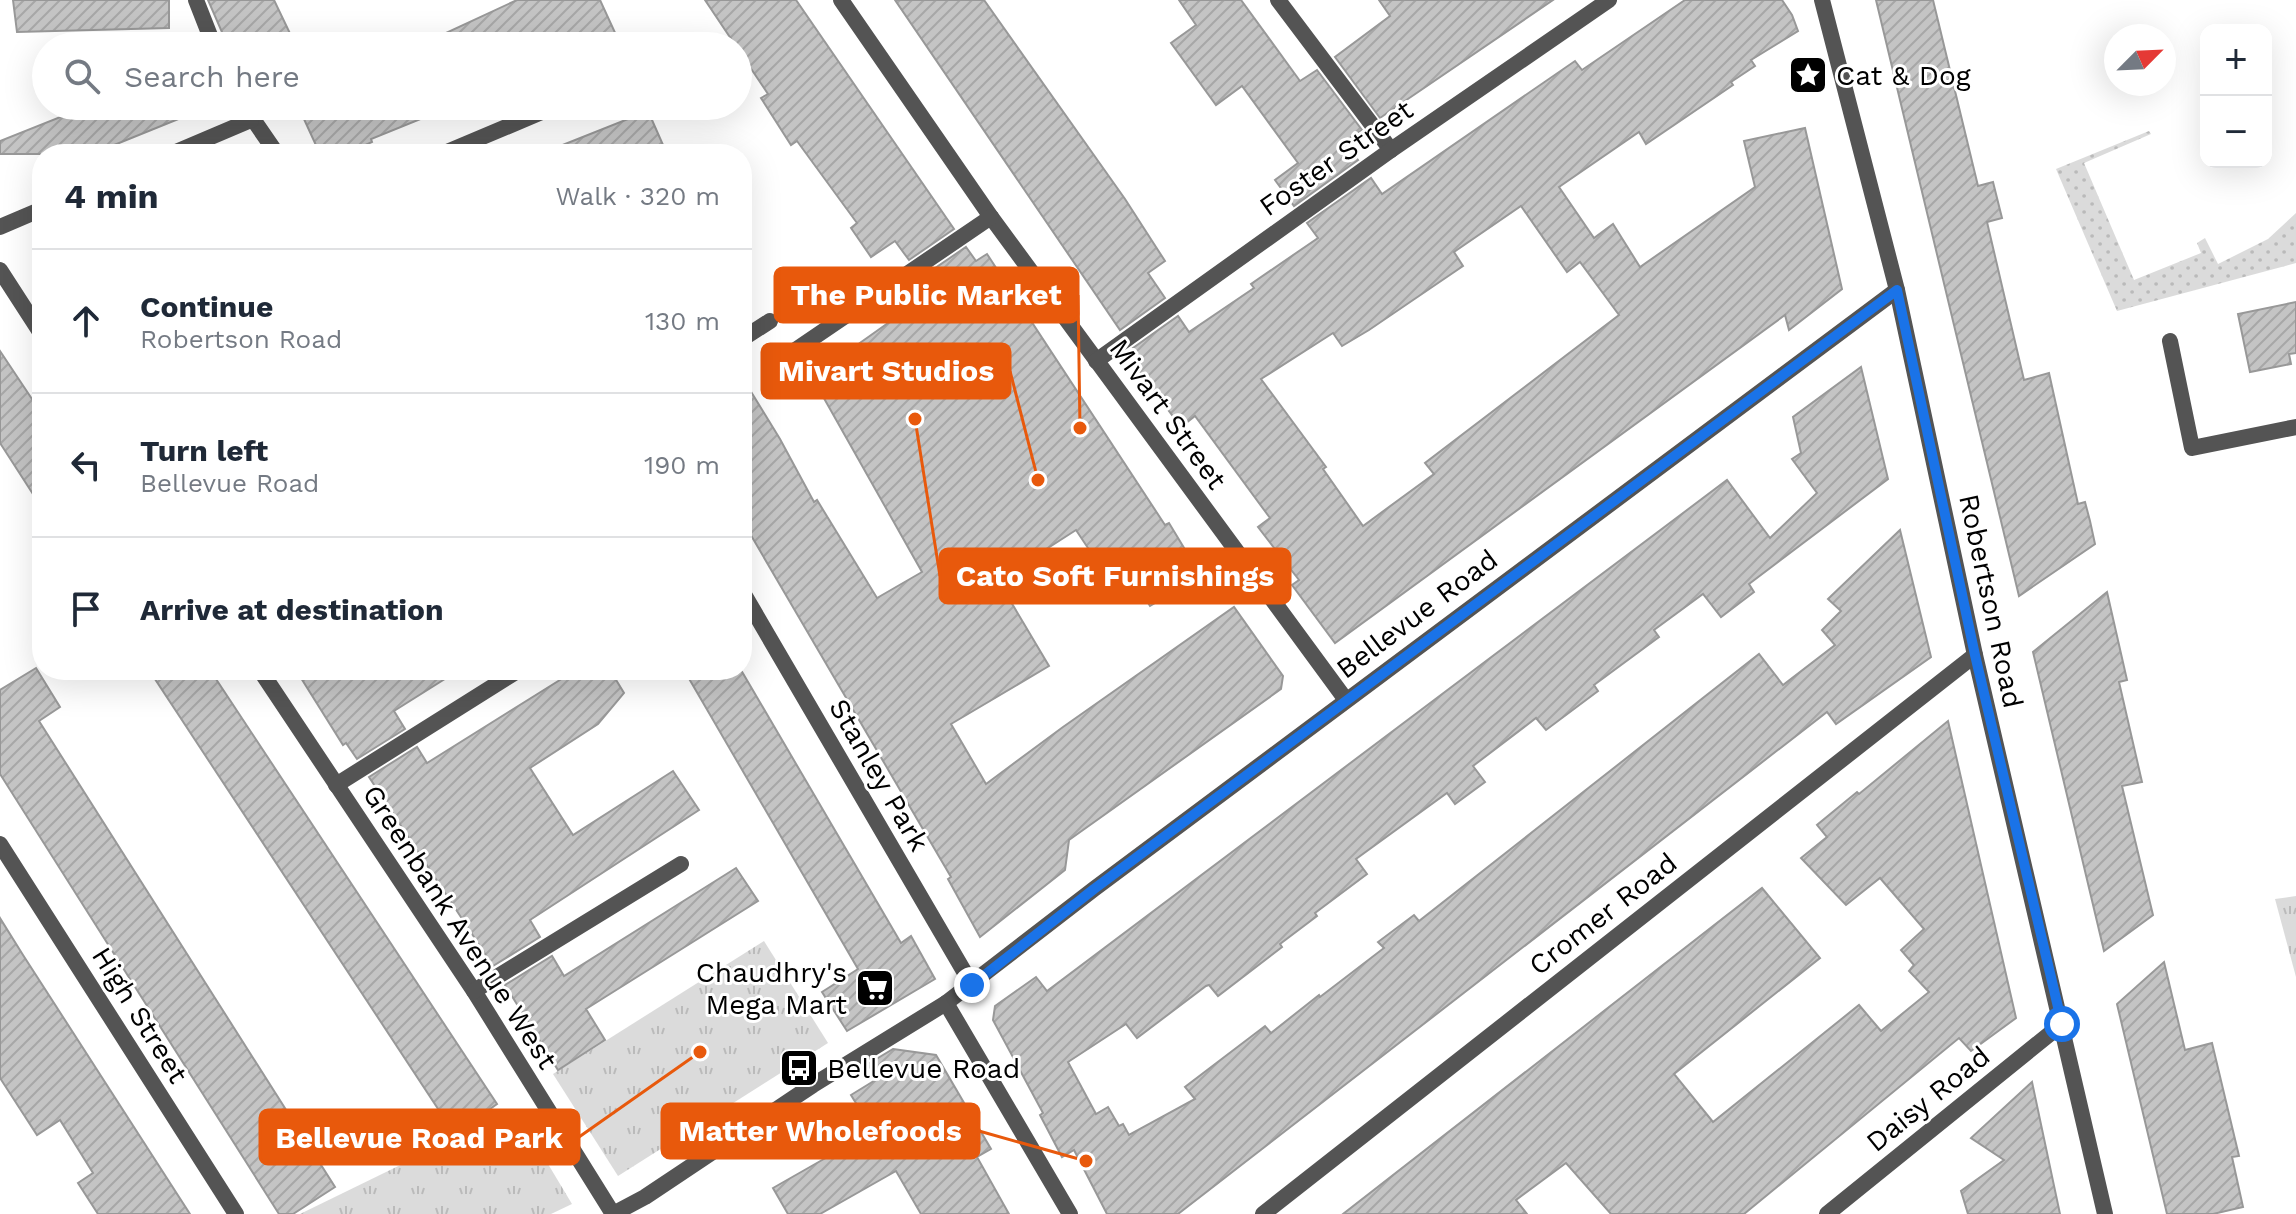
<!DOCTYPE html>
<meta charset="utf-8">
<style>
:root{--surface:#fff;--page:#f6f6f7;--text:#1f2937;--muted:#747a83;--line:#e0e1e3}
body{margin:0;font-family:"Work Sans",sans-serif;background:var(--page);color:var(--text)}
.controls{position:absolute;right:24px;top:24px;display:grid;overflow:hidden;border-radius:16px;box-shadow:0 8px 32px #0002}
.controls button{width:72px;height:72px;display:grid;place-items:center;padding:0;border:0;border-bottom:2px solid var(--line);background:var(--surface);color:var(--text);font:40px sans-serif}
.compass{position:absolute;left:2104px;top:24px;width:72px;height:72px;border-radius:50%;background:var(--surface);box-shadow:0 8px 32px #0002;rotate:66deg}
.stop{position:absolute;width:24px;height:24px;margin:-18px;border:6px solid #1a73e8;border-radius:50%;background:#fff}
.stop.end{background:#1a73e8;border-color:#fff;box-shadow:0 2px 8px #0008}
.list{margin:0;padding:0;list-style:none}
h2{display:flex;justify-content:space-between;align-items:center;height:104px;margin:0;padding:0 32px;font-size:34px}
h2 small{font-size:26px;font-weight:400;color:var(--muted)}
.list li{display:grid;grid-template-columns:52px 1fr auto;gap:24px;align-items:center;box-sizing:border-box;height:144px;padding:0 32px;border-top:2px solid var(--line)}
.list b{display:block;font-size:30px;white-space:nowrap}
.list p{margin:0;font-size:26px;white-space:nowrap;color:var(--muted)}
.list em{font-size:26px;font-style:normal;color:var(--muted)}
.icon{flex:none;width:44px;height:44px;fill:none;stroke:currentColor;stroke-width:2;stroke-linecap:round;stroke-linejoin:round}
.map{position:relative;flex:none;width:2296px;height:1214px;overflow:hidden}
.search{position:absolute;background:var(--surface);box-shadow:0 8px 32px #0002;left:32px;top:32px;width:720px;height:88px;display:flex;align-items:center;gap:20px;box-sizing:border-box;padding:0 28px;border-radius:44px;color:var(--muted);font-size:30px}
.panel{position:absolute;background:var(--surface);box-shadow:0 8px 32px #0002;left:32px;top:144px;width:720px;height:536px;border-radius:32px}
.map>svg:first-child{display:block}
</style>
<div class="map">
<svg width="2296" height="1214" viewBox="0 0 2296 1214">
<defs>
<pattern id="grass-dots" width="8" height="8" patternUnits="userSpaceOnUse" patternTransform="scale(2)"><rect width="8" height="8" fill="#dbdbdb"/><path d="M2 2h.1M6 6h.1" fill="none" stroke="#bababa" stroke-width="1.8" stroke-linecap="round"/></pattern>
<pattern id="park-tufts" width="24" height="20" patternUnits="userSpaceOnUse" patternTransform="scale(2)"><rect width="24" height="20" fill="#dbdbdb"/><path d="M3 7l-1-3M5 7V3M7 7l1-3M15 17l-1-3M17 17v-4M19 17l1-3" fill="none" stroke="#bababa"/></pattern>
<pattern id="building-hatch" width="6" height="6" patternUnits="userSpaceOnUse" patternTransform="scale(2)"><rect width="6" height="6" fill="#c4c4c4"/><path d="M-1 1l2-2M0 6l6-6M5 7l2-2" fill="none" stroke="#a7a7a7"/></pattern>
</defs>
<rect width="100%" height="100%" fill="#fff"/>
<!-- grass -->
<path fill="url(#grass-dots)" d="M2149,131L2151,134L2084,163L2134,280L2201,253L2197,243L2205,238L2218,264L2268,239L2296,213V263L2117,311L2056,169Z"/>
<!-- park -->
<g fill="url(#park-tufts)">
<path d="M2296,896V977L2275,899Z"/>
<path d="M764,941L828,1043L618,1176L553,1074Z"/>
<path d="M515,1109L572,1204L551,1214H300Z"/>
</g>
<!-- building -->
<g fill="url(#building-hatch)" stroke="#989898" stroke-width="2" fill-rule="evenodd">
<path d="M13,0H169V28L17,32Z"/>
<path d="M208,0H274L296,46H228Z"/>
<path d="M517,0H600L617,37L598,46H418Z"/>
<path d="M705,0H796L954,229L909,260L895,241L871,257L851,228L857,223L797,141L791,145L761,98L768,94Z"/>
<path d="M895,0H984L1125,199L1165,261L1148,273L1165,298L1120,330Z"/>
<path d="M1179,0H1241L1300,81L1317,70L1362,130L1344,142L1358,160L1294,206L1275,180L1298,163L1242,86L1216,105L1171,43L1196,25Z"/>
<path d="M1379,0H1553L1380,118L1335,57L1390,16Z"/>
<path d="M1685,0H1782L1792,15L1798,31L1751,60L1755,66L1731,82L1733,85L1646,144L1639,132L1559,187L1594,238L1613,224L1640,267L1755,187L1744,141L1805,128L1842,289L1789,330L1785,315L1335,643L1292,585L1299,580L1258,527L1270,518L1195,416L1181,427L1136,367L1142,362L1133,348L1178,316L1189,332L1254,288L1251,284L1318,238L1307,223L1371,178L1382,194L1575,61L1582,70ZM1521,206L1567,272L1580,262L1619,315L1425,463L1434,474L1363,526L1323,469L1326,467L1261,379L1333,333L1342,346L1369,330L1463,266L1454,252Z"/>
<path d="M1876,0H1933L1978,186L1993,182L2002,218L1987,222L2024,380L2049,373L2078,504L2085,502L2090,521L2095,544L2019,596Z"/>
<path d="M88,106H208V107L92,154H0V141Z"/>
<path d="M298,106H450V107L371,139L372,142L346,154H320Z"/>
<path d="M648,111L667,154H545V152Z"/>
<path d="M966,247L976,261L987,254L1165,525L1169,523L1201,576L1150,606L1127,569L1110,581L1076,530L998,580L1049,666L951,724L986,784L1063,727L1234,607L1283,676L1281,689L1069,840L1065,870L980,937L948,879L951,877L742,520V377L780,439L814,502L817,500L877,598L922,572L812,377L933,291L922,277Z"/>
<path d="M2296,302V353L2289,354L2291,364L2250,372L2238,314Z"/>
<path d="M0,351L42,414V508L0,443Z"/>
<path d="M1861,367L1888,479L1749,584L1754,592L1721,617L1703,594L1654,630L1659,637L1594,685L1598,691L1546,730L1536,718L1473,766L1485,782L1455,804L1447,793L1356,859L1367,874L1315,913L1317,916L1280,944L1282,947L1218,996L1209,985L1206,986L1137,1038L1126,1024L1068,1062L1096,1114L1108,1107L1119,1126L1123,1124L1129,1135L1195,1099L1185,1087L1265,1026L1271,1033L1319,995L1320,997L1384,948L1378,942L1414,915L1419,921L1759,654L1783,685L1835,645L1822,630L1841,611L1828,599L1900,530L1931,657L1836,724L1827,712L1178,1214H1107L1074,1150L1062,1157L1040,1115L1043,1113L993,1020L995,1006L1036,977L1047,991L1727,480L1770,538L1817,493L1792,459L1801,453L1793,417Z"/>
<path d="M2107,592L2127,680L2119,682L2142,782L2122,786L2153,915L2104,951L2033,652Z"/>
<path d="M36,668L60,707L39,721L335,1187L293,1214H279L0,774V690Z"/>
<path d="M149,670H210L497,1104L462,1129L459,1125L452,1130Z"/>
<path d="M296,670H459L394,711L405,729L357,759L346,743L343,745Z"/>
<path d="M576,670H610L624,693L598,724L530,768L573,835L673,771L699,810L530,920L540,937L493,966L369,777L417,747L427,763Z"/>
<path d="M684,670H741L901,943L911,936L935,979L847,1031L822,992L858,969Z"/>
<path d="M1948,721L2016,1018L1971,1051L1959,1038L1744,1214H1611L1566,1163L1516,1200L1527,1214H1343L1762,888L1820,958L1674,1074L1713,1122L1859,1005L1881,1031L1929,992L1909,971L1914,965L1901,950L1924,929L1880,878L1846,905L1801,858L1827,837L1817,825L1857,792L1859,794Z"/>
<path d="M736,868L758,901L586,1009L605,1040L558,1070L505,985L552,956L564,976Z"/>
<path d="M0,918L23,955L190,1214H98L78,1183L93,1173L60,1120L37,1135L0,1078Z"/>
<path d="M2164,962L2185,1050L2212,1043L2239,1156L2232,1157L2243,1207L2213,1214H2167L2117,1004Z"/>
<path d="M893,1049L936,1055L991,1149L977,1157L1009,1214H921L896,1171L820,1214H788L773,1188L873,1131L851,1095L877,1079L868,1064Z"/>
<path d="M2032,1082L2060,1214H1968L1961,1191L2004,1160L1971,1138Z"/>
</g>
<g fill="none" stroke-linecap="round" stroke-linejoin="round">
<!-- pedestrian -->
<path stroke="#545454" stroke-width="16" d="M196,0L214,46"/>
<!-- minor -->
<g stroke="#545454" stroke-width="16">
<path d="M841,0L991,217L1346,700"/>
<path d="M1278,0L1391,150"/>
<path d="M1822,0L1897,290L1975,655L2105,1214"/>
<path d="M244,106L277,154"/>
<path d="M171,154L251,120"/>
<path d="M442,154L556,106"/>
<path d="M0,227L42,209"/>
<path d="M0,270L42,335"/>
<path d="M742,339L770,321"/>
<path d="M2170,341L2192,448L2296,427"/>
<path d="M791,353L991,217"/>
<path d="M1096,361L1391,150L1609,0"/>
<path d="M742,591L972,985"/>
<path d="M260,670L474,991L613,1214"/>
<path d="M336,785L519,670"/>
<path d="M0,844L236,1214"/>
<path d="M474,991L681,864"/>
<path d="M946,1003L1070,1214"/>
<path d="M613,1214L645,1197L813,1085L946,1003L1094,889L1897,290"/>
<path d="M1263,1214L1975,655"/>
<path d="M1827,1214L2062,1024"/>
</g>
</g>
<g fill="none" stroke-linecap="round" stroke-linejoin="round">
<!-- route -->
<path stroke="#1a73e8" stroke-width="10" d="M972,985L1094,889L1897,290L1975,655L2062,1024"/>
</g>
<!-- icons -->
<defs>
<symbol id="sight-square" viewBox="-11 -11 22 22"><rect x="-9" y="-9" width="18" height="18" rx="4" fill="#000" stroke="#fff"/><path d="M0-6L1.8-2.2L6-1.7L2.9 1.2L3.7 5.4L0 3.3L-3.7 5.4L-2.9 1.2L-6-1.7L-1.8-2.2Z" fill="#fff"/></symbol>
<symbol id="supermarket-square" viewBox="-11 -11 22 22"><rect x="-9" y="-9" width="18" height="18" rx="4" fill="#000" stroke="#fff"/><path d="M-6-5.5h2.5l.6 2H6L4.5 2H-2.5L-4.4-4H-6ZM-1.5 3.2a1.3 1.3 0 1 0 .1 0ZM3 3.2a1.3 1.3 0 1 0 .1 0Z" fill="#fff"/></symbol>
<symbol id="bus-square" viewBox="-11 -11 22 22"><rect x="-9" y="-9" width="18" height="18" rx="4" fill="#000" stroke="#fff"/><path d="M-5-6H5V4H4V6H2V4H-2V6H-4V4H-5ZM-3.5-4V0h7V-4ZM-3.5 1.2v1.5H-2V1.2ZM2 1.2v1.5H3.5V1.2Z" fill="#fff"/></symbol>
</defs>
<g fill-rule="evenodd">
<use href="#sight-square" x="1786" y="53" width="44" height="44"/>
<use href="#supermarket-square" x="853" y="966" width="44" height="44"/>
<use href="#bus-square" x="777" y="1046" width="44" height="44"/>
</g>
<g text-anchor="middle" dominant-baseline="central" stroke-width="6" stroke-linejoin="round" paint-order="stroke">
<!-- poi labels -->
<g font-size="28" fill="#000" stroke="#fff" text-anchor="start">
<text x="1836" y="75">Cat &amp; Dog</text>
<text x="847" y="972" text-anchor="end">Chaudhry's<tspan x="847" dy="32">Mega Mart</tspan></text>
<text x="827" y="1068">Bellevue Road</text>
</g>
<!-- street labels -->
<g font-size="28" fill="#000" stroke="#fff">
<text transform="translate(1336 158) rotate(-35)">Foster Street</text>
<text transform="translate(1168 414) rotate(54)">Mivart Street</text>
<text transform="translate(1991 601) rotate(78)">Robertson Road</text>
<text transform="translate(1417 614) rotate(-37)">Bellevue Road</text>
<text transform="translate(879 775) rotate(60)">Stanley Park</text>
<text transform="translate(1603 914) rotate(-38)">Cromer Road</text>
<text transform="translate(460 927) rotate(57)">Greenbank Avenue West</text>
<text transform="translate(140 1015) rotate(58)">High Street</text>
<text transform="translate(1928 1099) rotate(-39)">Daisy Road</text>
</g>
</g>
<!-- callouts -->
<path fill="none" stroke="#e8590c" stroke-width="3" d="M1080 428L1078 295M1038 480L1010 371M915 419L940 576M1086 1161L979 1131M700 1052L579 1137"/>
<g fill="#e8590c" stroke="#fff" stroke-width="3">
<circle cx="1080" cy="428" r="8"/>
<circle cx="1038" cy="480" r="8"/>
<circle cx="915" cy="419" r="8"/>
<circle cx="1086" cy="1161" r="8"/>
<circle cx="700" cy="1052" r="8"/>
</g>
<g fill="#e8590c" stroke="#e8590c" stroke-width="3">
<rect x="775" y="268" width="303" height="54" rx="8"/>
<rect x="762" y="344" width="248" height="54" rx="8"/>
<rect x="940" y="549" width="350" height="54" rx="8"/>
<rect x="662" y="1104" width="317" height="54" rx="8"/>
<rect x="260" y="1110" width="319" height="54" rx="8"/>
</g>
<g font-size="30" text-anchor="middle" font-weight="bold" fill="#fff">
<text x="926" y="305">The Public Market</text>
<text x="886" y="381">Mivart Studios</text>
<text x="1115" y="586">Cato Soft Furnishings</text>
<text x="820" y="1141">Matter Wholefoods</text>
<text x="419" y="1148">Bellevue Road Park</text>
</g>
</svg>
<div class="controls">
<button>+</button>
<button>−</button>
</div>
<svg class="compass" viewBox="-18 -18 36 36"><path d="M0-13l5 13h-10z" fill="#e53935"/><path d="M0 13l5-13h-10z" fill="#747a83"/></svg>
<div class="stop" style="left:2062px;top:1024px"></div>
<div class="stop end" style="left:972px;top:985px"></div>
<div class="search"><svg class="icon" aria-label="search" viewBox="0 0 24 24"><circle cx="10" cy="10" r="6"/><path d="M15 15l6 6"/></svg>Search here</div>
<section class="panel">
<h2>4 min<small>Walk · 320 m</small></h2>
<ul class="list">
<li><svg class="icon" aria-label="ahead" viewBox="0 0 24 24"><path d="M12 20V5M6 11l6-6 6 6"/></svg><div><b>Continue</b><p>Robertson Road</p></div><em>130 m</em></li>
<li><svg class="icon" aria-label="left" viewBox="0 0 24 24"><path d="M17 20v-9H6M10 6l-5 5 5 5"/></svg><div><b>Turn left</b><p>Bellevue Road</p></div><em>190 m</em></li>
<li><svg class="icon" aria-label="arrive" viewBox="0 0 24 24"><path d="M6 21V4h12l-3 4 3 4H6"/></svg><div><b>Arrive at destination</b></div></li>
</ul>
</section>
</div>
